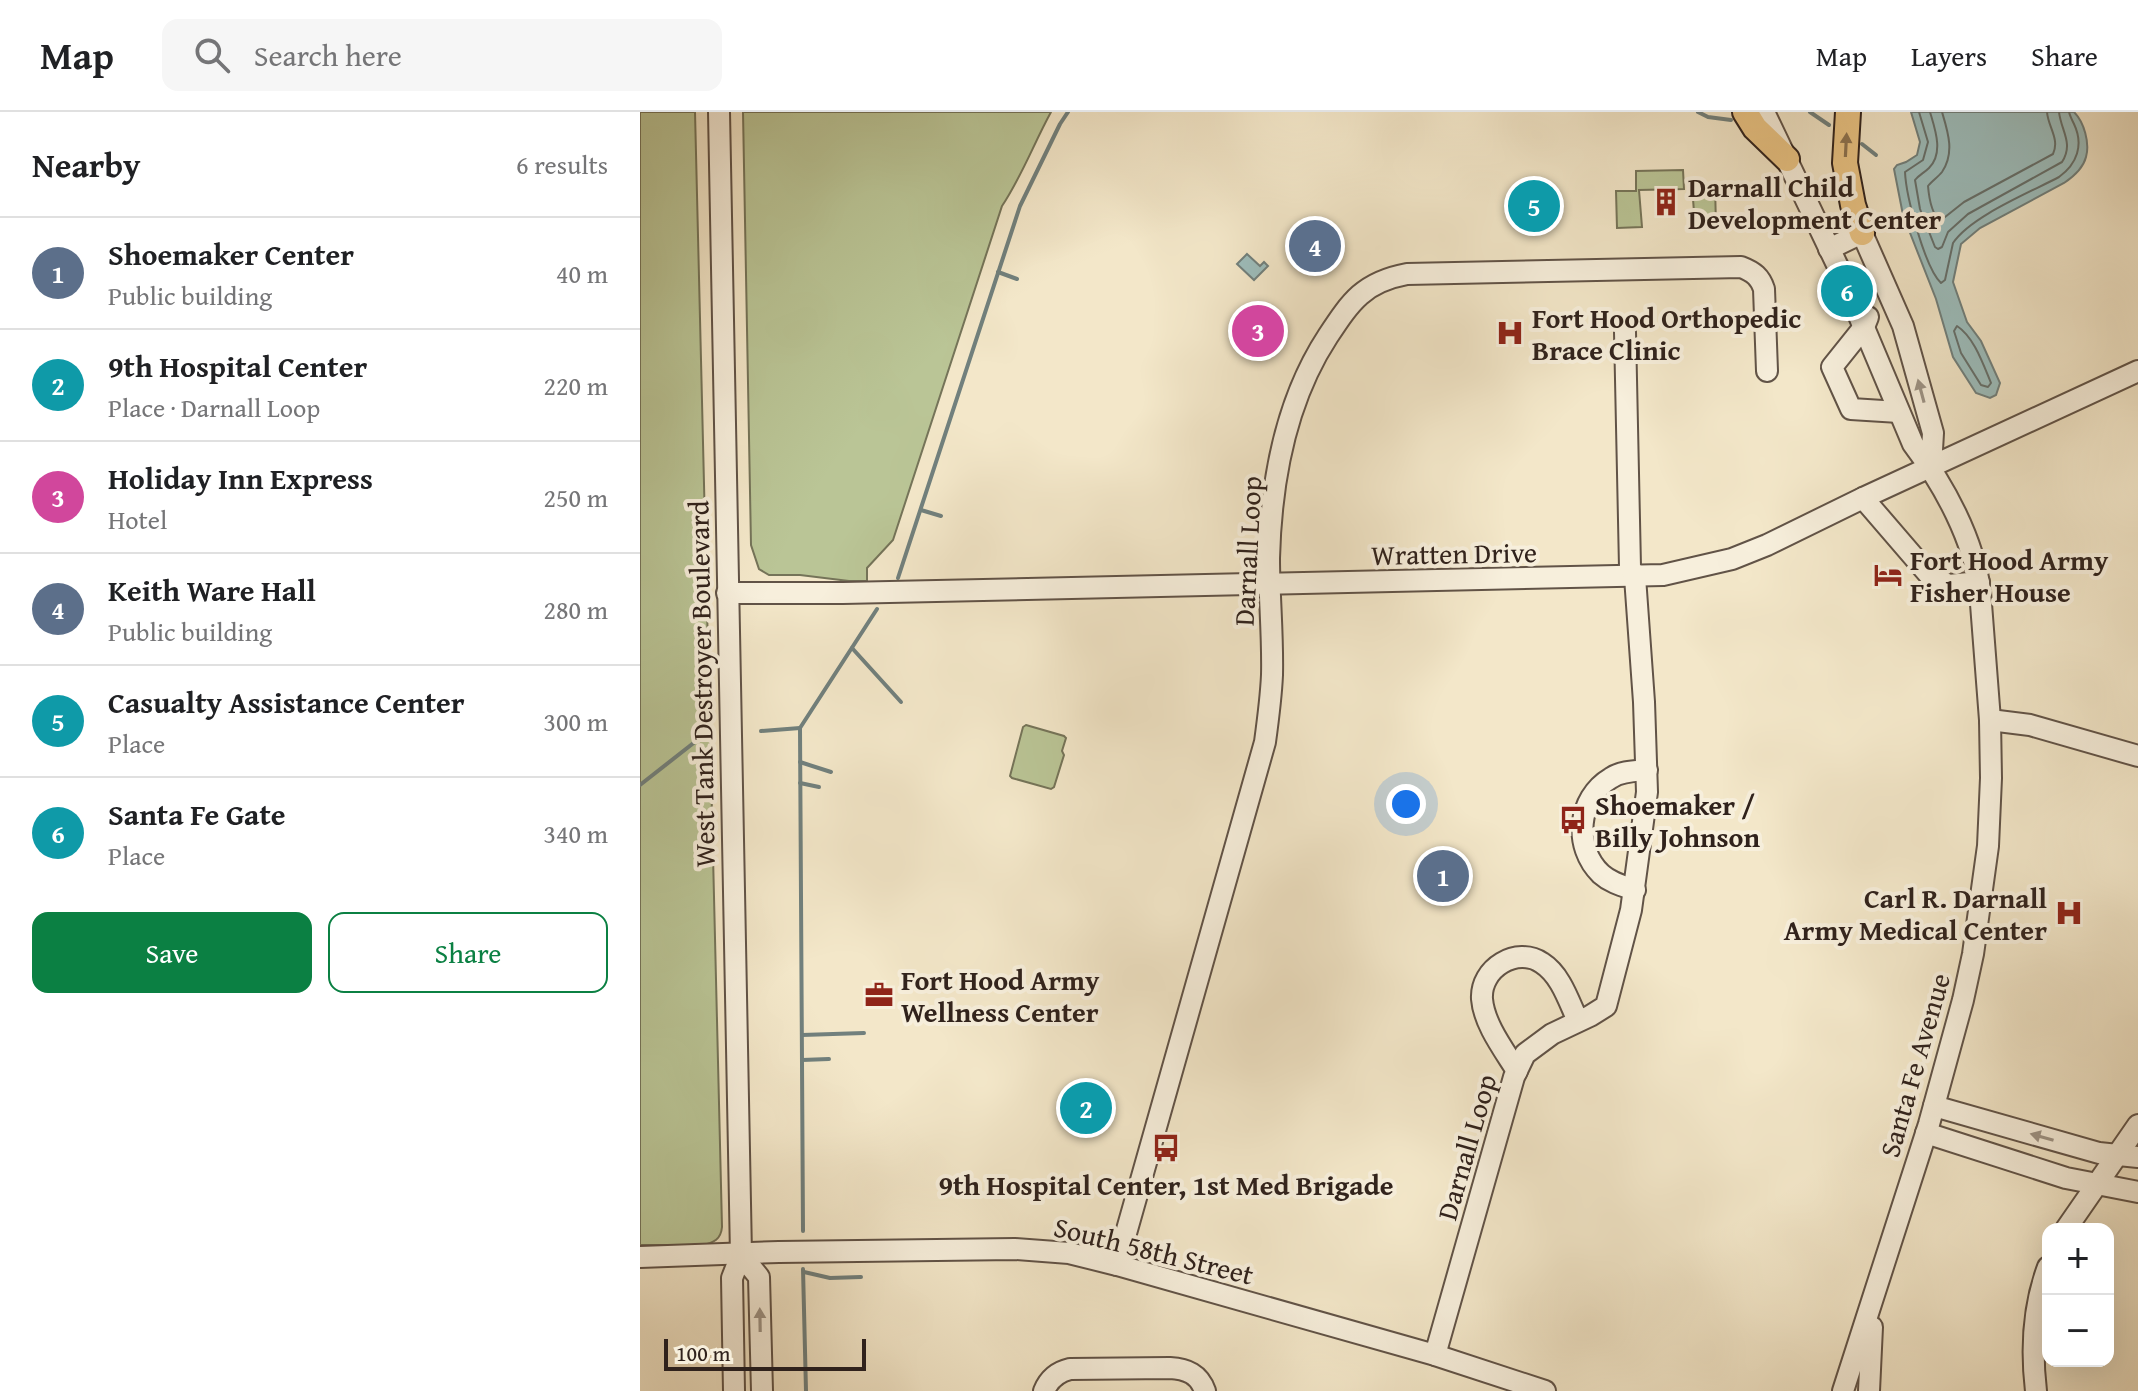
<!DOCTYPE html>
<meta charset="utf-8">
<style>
:root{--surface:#fff;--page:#f6f6f6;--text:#202124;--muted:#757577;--line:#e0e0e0;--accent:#0b8043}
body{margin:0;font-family:"Gentium Book Plus",serif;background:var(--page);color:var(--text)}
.controls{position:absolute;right:24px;bottom:24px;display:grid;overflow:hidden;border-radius:16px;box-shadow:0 8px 32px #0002}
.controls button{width:72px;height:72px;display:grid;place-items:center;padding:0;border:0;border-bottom:2px solid var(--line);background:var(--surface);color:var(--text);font:40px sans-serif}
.scale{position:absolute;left:24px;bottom:20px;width:202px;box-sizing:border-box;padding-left:8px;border:4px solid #30221c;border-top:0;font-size:22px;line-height:28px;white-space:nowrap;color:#30221c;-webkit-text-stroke:6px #f7efdc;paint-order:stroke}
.you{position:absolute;left:766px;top:692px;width:28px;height:28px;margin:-20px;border:6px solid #fff;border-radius:50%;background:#1a73e8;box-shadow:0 0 0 12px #1a73e833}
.badge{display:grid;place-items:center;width:52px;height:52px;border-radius:50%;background:var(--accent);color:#fff;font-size:26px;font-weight:700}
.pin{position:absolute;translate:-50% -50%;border:4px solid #fff;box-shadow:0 2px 8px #0006}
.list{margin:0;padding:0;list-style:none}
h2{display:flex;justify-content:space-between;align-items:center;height:104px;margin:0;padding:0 32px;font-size:34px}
h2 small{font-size:26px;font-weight:400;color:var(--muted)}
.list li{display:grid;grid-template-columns:52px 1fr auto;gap:24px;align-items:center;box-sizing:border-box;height:112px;padding:0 32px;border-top:2px solid var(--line)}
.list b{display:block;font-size:30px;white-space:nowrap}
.list p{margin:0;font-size:26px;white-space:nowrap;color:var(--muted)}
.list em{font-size:26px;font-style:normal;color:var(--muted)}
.actions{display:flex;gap:16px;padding:24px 32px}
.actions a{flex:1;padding:18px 0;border:2px solid var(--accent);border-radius:16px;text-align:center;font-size:28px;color:var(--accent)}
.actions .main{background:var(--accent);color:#fff}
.icon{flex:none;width:44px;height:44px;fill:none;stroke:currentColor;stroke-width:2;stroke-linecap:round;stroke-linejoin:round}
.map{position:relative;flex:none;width:1498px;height:1279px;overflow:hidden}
header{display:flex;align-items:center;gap:48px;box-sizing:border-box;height:112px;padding:0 40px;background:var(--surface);border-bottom:2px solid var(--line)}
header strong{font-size:38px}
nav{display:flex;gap:44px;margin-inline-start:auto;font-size:28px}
.search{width:560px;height:72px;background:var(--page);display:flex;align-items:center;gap:20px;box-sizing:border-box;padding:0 28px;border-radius:16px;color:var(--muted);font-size:30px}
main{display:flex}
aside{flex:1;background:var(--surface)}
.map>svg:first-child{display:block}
</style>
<header>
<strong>Map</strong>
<div class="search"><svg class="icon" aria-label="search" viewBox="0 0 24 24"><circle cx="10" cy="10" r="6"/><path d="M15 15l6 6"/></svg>Search here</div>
<nav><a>Map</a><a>Layers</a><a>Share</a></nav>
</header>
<main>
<aside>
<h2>Nearby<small>6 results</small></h2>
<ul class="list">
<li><span class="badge" style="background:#5c6f8a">1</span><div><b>Shoemaker Center</b><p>Public building</p></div><em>40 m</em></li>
<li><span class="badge" style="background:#0f9aa8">2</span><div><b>9th Hospital Center</b><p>Place · Darnall Loop</p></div><em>220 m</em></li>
<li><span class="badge" style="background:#d1479c">3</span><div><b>Holiday Inn Express</b><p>Hotel</p></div><em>250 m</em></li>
<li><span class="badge" style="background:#5c6f8a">4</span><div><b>Keith Ware Hall</b><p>Public building</p></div><em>280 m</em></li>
<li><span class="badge" style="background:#0f9aa8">5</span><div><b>Casualty Assistance Center</b><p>Place</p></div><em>300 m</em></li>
<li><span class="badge" style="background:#0f9aa8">6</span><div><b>Santa Fe Gate</b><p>Place</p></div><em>340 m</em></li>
</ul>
<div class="actions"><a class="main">Save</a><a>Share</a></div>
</aside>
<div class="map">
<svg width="1498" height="1279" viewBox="0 0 1498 1279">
<rect width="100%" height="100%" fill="#f3e7c9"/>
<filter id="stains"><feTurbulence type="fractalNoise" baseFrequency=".0025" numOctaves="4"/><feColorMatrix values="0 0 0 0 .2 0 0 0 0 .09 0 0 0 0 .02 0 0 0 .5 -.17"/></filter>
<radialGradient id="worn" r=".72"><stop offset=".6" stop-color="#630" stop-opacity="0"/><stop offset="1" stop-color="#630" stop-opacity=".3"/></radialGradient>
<!-- green -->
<g fill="#bac596" stroke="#757459" stroke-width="2">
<path d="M0,0H55L82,1115C81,1127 74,1131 62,1133H0Z"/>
<path d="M103,0H411C394,31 382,64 362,94L253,428L227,456V469H209L160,463H129L119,457L111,433Z"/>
<path d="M1043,58L1044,77L999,78L1002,115L977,116L976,79H996V59Z"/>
<path d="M1075,73L1076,114L1052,115V101L1054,100L1052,74Z"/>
<path d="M386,613L424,624L426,626L422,639L424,643L414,675L411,677L372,666L370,664L383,615Z"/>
</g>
<!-- water -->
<g fill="#9dbebd" stroke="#71807d" stroke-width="2">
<path d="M1271,0H1434C1444,10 1450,31 1446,45C1443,57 1433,65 1424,71L1340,116L1321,132L1313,170L1327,210L1341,229L1360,271L1356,283L1350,286L1336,281L1313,245L1296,187L1263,103L1254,57L1257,53L1266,50L1277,43L1280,30Z"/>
<path d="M607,142L620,154L624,150L628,154L614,168L597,152Z"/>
</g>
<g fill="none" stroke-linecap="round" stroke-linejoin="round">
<!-- shore -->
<g stroke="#66706c" stroke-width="2">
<path d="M1279,0L1288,30L1283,48L1265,60C1266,84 1285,156 1301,171L1305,168L1313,131C1331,104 1391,80 1419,65C1437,52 1444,33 1434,12C1432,8 1430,4 1429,0"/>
<path d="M1290,0C1295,17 1304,41 1289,56C1284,61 1279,63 1275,68L1280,97L1295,135L1298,137L1302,135L1308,120L1328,102L1422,50C1434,31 1421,19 1419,0"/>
<path d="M1302,0C1308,20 1315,41 1302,60C1298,65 1292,69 1288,74C1289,86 1292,102 1300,109L1324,90L1413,42C1420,27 1408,15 1407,0"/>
<path d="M1317,214C1334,225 1343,252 1351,271L1348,275L1341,273L1321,241L1314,219Z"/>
</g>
<!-- stream -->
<g stroke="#71807d" stroke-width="4">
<path d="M1058,0L1068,5L1091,8"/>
<path d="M1170,0L1189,13"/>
<path d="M1222,32L1236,43"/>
<path d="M358,160L377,167"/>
<path d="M281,398L301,404"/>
<path d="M258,466L380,94L420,12L428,0"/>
<path d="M212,536L261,590"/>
<path d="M121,619L160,616"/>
<path d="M160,650L191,660"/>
<path d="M160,671L179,675"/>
<path d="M0,673L65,622"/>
<path d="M162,923L224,921"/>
<path d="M162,948L189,947"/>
<path d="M163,1119L160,616L237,497"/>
<path d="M163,1157L166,1279"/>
<path d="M164,1160L190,1166L221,1165"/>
</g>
<defs>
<g id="minor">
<path d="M79,0L101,1143L92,1166L94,1279"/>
<path d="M1124,0L1201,161L1273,332C1304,373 1334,428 1340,479L1350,608L1351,666L1348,734L1333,842L1323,888L1289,1012L1203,1279"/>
<path d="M1189,137L1222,121L1263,214L1293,321L1291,355"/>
<path d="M1228,205L1224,215L1192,255L1211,297L1259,300"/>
<path d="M1223,386L1291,465L1309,473L1339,470"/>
<path d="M87,481H203L1023,463L1092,447L1127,433L1223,386L1498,259"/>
<path d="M1350,608L1390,613L1498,644"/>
<path d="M995,778C983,774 971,771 961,762C933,735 937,686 971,666C981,659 995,659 1007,658"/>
<path d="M877,959C864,938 844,912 842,887C840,856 877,834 902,851C921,863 929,890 938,909"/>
<path d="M1294,994L1459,1041L1498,1045"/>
<path d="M1286,1021L1426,1066L1498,1080"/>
<path d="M1426,1117L1498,1013"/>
<path d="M101,1143L119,1165L122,1279"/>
<path d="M0,1145L139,1140L375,1137L429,1141L477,1153L795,1243L905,1279"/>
<path d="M477,1153L625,630C628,608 631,585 632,563C633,524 629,485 629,446C631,370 646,288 688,224C711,189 724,170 767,162L1101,155C1114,160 1120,165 1124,177L1127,259"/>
<path d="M795,1243L874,965L885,942L912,922L950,904L966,894L991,798L1007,680L1004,590L995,465L990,455L985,220"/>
<path d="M404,1279C409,1267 417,1260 430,1257L530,1256C547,1257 559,1262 565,1279"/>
<path d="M1229,1279L1232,1215"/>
<path d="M1396,1279C1391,1237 1393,1195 1408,1155"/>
</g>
<g id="major">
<path d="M1105,0L1115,16L1147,47"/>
<path d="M1208,0L1205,51L1213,93L1222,121"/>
</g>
</defs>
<!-- minor casing -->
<use href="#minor" stroke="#615347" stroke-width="24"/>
<!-- major casing -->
<use href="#major" stroke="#30221c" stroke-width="28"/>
<!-- minor -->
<use href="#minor" stroke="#f7efdc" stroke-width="20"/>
<!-- major -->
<use href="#major" stroke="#eac484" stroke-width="24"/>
</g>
<!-- one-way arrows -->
<defs><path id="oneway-solid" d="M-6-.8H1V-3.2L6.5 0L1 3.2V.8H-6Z" transform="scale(2)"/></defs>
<use fill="#8d7350" href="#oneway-solid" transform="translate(1206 33) rotate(-87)"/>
<g fill="#9d9386">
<use href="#oneway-solid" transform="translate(1281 279) rotate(-105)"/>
<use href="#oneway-solid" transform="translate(1402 1025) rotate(-164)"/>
<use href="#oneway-solid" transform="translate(120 1208) rotate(-91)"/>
</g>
<!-- icons -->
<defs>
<symbol id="building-bare" viewBox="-9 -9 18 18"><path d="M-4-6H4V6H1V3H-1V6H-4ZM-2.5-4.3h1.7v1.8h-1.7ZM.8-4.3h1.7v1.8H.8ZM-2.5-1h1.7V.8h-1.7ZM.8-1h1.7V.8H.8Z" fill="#8f2418" stroke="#f7efdc" stroke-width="2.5" paint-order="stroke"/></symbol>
<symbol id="hospital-bare" viewBox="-9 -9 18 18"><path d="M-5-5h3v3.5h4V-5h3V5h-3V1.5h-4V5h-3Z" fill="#8f2418" stroke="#f7efdc" stroke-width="2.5" paint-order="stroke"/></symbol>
<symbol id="hotel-bare" viewBox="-9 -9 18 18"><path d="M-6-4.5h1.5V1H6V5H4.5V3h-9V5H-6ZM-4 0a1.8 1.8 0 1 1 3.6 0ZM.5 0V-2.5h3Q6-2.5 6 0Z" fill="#8f2418" stroke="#f7efdc" stroke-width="2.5" paint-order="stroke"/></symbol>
<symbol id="bus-bare" viewBox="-9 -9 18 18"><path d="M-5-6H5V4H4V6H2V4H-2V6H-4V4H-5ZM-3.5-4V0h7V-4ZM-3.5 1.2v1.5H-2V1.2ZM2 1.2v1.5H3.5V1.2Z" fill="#8f2418" stroke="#f7efdc" stroke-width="2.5" paint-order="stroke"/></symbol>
<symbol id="office-bare" viewBox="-9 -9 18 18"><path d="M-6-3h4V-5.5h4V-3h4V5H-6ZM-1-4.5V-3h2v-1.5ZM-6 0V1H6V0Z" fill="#8f2418" stroke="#f7efdc" stroke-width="2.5" paint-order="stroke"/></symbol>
</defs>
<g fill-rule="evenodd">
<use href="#building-bare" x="1006" y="70" width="40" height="40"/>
<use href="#hospital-bare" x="850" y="201" width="40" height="40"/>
<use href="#hotel-bare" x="1228" y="443" width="40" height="40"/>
<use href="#bus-bare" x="913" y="688" width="40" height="40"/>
<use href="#hospital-bare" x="1409" y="781" width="40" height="40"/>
<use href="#office-bare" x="219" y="863" width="40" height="40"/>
<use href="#bus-bare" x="506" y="1016" width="40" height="40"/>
</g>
<g text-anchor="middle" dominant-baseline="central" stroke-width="8" stroke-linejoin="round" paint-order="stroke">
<!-- poi labels -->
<g font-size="28" font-weight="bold" fill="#30221c" stroke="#f7efdc" text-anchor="start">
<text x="1048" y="74">Darnall Child<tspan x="1048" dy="32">Development Center</tspan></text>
<text x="892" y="205">Fort Hood Orthopedic<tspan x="892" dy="32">Brace Clinic</tspan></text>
<text x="1270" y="447">Fort Hood Army<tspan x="1270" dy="32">Fisher House</tspan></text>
<text x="955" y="692">Shoemaker /<tspan x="955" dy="32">Billy Johnson</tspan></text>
<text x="1407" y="785" text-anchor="end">Carl R. Darnall<tspan x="1407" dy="32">Army Medical Center</tspan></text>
<text x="261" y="867">Fort Hood Army<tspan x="261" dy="32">Wellness Center</tspan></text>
<text x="526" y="1072" text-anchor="middle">9th Hospital Center, 1st Med Brigade</text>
</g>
<!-- street labels -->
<g font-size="28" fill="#30221c" stroke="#f7efdc">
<text transform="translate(607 439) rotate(-87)">Darnall Loop</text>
<text transform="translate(814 441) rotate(-1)">Wratten Drive</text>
<text transform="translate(61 572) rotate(-91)">West Tank Destroyer Boulevard</text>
<text transform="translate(1274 953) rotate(-74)">Santa Fe Avenue</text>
<text transform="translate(826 1035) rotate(-74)">Darnall Loop</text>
<text transform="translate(514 1138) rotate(14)">South 58th Street</text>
</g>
</g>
<rect width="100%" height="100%" filter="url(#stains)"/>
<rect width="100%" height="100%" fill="url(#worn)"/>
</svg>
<div class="controls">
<button>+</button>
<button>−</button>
</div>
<div class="scale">100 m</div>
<div class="you"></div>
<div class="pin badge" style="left:803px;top:764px;background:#5c6f8a">1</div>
<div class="pin badge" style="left:446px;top:996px;background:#0f9aa8">2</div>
<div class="pin badge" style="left:618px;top:219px;background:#d1479c">3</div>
<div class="pin badge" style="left:675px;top:134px;background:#5c6f8a">4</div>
<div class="pin badge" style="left:894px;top:94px;background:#0f9aa8">5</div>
<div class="pin badge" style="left:1207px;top:179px;background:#0f9aa8">6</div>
</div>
</main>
